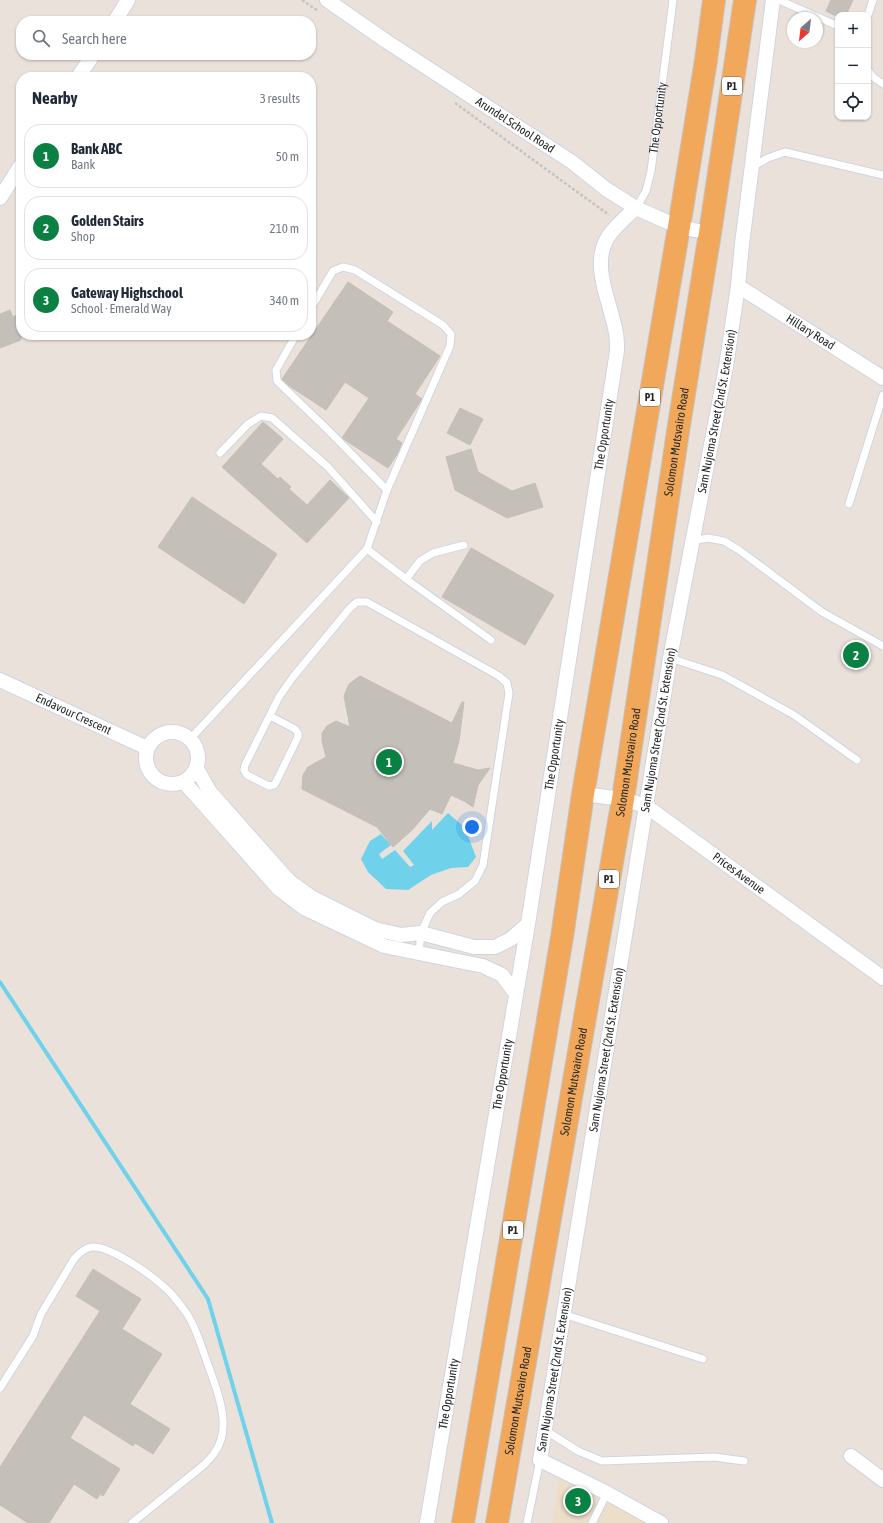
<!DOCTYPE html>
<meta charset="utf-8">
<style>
:root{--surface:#fff;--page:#f6f6f7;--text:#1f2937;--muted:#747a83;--line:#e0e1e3;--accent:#0b8043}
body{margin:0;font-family:"Asap Condensed",sans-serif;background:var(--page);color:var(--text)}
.controls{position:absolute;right:12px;top:12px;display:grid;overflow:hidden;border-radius:8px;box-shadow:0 1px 3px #0004}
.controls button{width:36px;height:36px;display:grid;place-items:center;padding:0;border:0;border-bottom:1px solid var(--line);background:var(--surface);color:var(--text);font:20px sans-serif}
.compass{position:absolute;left:787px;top:12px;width:36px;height:36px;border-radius:50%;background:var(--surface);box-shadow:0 1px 3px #0004;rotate:208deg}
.you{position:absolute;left:472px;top:827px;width:14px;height:14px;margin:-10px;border:3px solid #fff;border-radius:50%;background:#1a73e8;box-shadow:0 0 0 6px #1a73e833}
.badge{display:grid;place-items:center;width:26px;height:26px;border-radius:50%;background:var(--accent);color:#fff;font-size:13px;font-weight:700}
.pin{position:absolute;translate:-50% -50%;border:2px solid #fff;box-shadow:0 1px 4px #0006}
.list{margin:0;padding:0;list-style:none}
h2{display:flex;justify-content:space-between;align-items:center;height:52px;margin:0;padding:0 16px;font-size:17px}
h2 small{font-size:13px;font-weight:400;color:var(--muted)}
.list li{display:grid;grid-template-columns:26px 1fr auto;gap:12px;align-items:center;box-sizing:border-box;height:64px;margin:0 8px 8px;padding:0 8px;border:1px solid var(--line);border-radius:16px}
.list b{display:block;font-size:15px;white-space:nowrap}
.list p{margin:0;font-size:13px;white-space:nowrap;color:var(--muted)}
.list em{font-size:13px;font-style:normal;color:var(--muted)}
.icon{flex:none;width:22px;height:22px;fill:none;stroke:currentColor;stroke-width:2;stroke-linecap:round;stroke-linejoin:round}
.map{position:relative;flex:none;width:883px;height:1523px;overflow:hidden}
.search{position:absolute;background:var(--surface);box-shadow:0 1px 3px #0004;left:16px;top:16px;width:300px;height:44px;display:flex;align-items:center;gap:10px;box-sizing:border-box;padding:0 14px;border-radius:16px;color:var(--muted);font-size:15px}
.panel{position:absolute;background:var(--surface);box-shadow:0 1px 3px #0004;left:16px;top:72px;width:300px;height:268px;border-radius:16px}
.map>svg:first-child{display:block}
</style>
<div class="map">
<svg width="883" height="1523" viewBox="0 0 883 1523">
<rect width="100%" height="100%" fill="#eae2da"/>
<!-- education -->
<path fill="#ecdec9" d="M559,1478L645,1523H552Z"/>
<!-- water -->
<path fill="#6fd2ea" d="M448,813L465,828L476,857L468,867L451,868L431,875L408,890L386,889L368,872L361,859L370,841L381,834L391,845L379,854L382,859L395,850L410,867L414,865L403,851L432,821V830Z"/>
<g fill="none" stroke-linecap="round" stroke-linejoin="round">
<!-- stream -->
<path stroke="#6fd2ea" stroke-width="4" d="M0,982L208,1299L272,1523"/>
</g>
<!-- building -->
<g fill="#c5bfb9" stroke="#c5beb4">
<path d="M831,0H853L846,15H834L826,11Z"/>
<path d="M348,282L393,312L387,321L440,356L415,394L422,399L396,439L402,443L398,453L388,468L342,438L369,398L345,382L326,410L288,385L282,379Z"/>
<path d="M10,310L13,317L21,313V340L0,348V314Z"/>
<path d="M460,408L483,419L470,445L447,433Z"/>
<path d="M263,422L283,439L261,464L278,479L280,477L291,487L289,489L307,505L330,480L349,498L307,543L222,467Z"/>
<path d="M471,449L478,472L512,491L535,483L543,507L507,518L455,490L446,457Z"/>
<path d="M192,497L277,554L244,604L158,547Z"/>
<path d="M471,548L554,595L525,645L442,597Z"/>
<path d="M360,676L452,723L462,702H464L459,741L453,763L478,770L490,768L478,785L473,807L464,801L451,795L442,814L430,809L412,830L393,847L377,827L302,789L303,775L308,767L326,757L322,741V733L327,726L336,721L350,727L344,696L349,684Z"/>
<path d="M93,1269L141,1299L122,1329L162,1354L130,1404L170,1429L153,1454L135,1443L133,1446L84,1415L70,1438L120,1469L103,1496L100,1494L97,1499L74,1484L49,1523H28L0,1505V1467L100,1311L76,1296Z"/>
</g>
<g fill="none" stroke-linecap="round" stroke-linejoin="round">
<defs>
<g id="service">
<path d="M779,0L838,26"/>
<path d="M868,15L873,0"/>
<path d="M868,70L873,77L883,84"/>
<path d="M752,167L768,158L785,152L883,175"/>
<path id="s1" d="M636,208L646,191L651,171L673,0"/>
<path d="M296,335L276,370L277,381L327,429L387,490"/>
<path d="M220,453L248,424L261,416L272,418L328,467L377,522"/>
<path d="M849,504L883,395"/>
<path d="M692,541L708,538L724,541L739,550L822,612L883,646"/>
<path d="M367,549L406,579L491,640"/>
<path d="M406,579L420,561L433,553L464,545"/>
<path d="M670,658L722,675L794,715L857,760"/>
<path d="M270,716L295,729L298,733V737L276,782L274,785L269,786L247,775L244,770L245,765L279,697L293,677L350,608L357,602H367L499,676L507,683L509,693L483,865L475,881L459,894L442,902L430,913L421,933L419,952"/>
<path d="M191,738L367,549L387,490L450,346L451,334L443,325L355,270L343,267L333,271L311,308"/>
<path d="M563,1314L703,1359"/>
<path d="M0,1388L33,1336L41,1314L74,1259C79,1253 84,1248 92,1247C109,1245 150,1274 163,1286C172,1293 180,1304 187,1314C196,1327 200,1343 206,1359C215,1386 234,1425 215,1452C212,1457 208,1460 205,1464L132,1523"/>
<path d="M545,1430L578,1451L602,1461L714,1457L744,1461"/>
<path d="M527,1523L540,1460"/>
<path d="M592,1523L607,1493"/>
</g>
<g id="minor">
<path id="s2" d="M327,0L386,41L572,162L606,189L636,208L679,227L710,233"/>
<path d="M115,21L128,0"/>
<path d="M78,77L93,55"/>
<path d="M0,198L21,165"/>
<path id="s3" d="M738,286L883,378"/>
<path id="s4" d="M0,680L147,748"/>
<circle cx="172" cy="758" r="26"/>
<path d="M197,769L210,792L289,881L311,897L375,929L401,935L421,933L474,947H495L511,939L528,924"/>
<path d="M184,782L279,889L304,908L384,946L483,966L502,975L516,994"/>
<path id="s5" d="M583,794L623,799L646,806L883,978"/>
<path d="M851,1456L883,1480"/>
<path id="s6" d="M427,1523L528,924L617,351C617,345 617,339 616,333C611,303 590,265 608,237C615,226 626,217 636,208"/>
<path id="s7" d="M661,1523L607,1493L540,1460L670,658L726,367L738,286L742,244L773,0"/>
</g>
<g id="trunk">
<path d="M463,1523L562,937L583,794L679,227L706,60L714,0"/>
<path id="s8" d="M497,1523L623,799L679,425L710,233L745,0"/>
</g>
</defs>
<!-- service casing -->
<use href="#service" stroke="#cfd4e1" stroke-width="9"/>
<!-- minor casing -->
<use href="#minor" stroke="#cfd4e1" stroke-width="16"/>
<!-- trunk casing -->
<use href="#trunk" stroke="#c3c3c3" stroke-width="24"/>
<!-- path -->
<g stroke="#c3c3c3" stroke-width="2.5" stroke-dasharray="3 2" stroke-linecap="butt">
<path d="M302,0L318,11"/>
<path d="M455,103L609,215"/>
</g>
<!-- service -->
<use href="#service" stroke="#fff" stroke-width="7"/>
<!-- minor -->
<use href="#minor" stroke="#fff" stroke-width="14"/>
<!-- trunk -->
<use href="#trunk" stroke="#f2a85a" stroke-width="22"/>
</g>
<g text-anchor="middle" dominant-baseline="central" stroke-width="4" stroke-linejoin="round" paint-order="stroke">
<!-- shield labels -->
<g fill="#fff" stroke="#686868" stroke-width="1">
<rect x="722" y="77" width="20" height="18" rx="3"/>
<rect x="640" y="388" width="20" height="18" rx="3"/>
<rect x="599" y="870" width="20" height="18" rx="3"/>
<rect x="503" y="1221" width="20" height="18" rx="3"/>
</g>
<g font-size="11" font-weight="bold" fill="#282828">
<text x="732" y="86">P1</text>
<text x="650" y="397">P1</text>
<text x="609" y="879">P1</text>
<text x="513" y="1230">P1</text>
</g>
<!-- street labels -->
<g font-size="12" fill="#282828" stroke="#fff">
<text stroke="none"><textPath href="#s1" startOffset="94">The Opportunity</textPath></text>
<text stroke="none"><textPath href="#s2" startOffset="226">Arundel School Road</textPath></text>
<text stroke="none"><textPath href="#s3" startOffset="86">Hillary Road</textPath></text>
<text stroke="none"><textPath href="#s7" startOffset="1200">Sam Nujoma Street (2nd St. Extension)</textPath></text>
<text stroke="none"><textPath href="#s6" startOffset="1103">The Opportunity</textPath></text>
<text stroke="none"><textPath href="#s8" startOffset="1096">Solomon Mutsvairo Road</textPath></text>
<text stroke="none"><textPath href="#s4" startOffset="81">Endavour Crescent</textPath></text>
<text stroke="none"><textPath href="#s7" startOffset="876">Sam Nujoma Street (2nd St. Extension)</textPath></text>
<text stroke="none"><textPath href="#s6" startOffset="779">The Opportunity</textPath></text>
<text stroke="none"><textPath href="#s8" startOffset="772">Solomon Mutsvairo Road</textPath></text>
<text stroke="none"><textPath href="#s5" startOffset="179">Prices Avenue</textPath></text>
<text stroke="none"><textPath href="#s7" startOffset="552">Sam Nujoma Street (2nd St. Extension)</textPath></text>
<text stroke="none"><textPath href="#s6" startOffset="455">The Opportunity</textPath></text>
<text stroke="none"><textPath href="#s8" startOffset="448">Solomon Mutsvairo Road</textPath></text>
<text stroke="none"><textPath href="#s7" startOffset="228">Sam Nujoma Street (2nd St. Extension)</textPath></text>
<text stroke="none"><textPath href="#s6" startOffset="131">The Opportunity</textPath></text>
<text stroke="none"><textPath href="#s8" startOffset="124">Solomon Mutsvairo Road</textPath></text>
</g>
</g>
</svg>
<div class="controls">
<button>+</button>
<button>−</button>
<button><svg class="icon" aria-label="locate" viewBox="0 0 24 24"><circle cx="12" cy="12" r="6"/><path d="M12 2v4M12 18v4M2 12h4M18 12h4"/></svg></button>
</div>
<svg class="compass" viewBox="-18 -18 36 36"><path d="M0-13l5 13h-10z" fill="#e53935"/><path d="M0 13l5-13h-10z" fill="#747a83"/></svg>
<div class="you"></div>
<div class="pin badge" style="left:389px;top:762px">1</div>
<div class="pin badge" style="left:856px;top:655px">2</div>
<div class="pin badge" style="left:578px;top:1501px">3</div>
<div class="search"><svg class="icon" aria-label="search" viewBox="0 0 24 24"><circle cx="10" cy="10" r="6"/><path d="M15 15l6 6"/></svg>Search here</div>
<section class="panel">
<h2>Nearby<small>3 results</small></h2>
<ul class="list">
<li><span class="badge">1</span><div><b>Bank ABC</b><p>Bank</p></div><em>50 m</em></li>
<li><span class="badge">2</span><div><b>Golden Stairs</b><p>Shop</p></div><em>210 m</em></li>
<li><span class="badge">3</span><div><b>Gateway Highschool</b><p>School · Emerald Way</p></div><em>340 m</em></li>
</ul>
</section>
</div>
